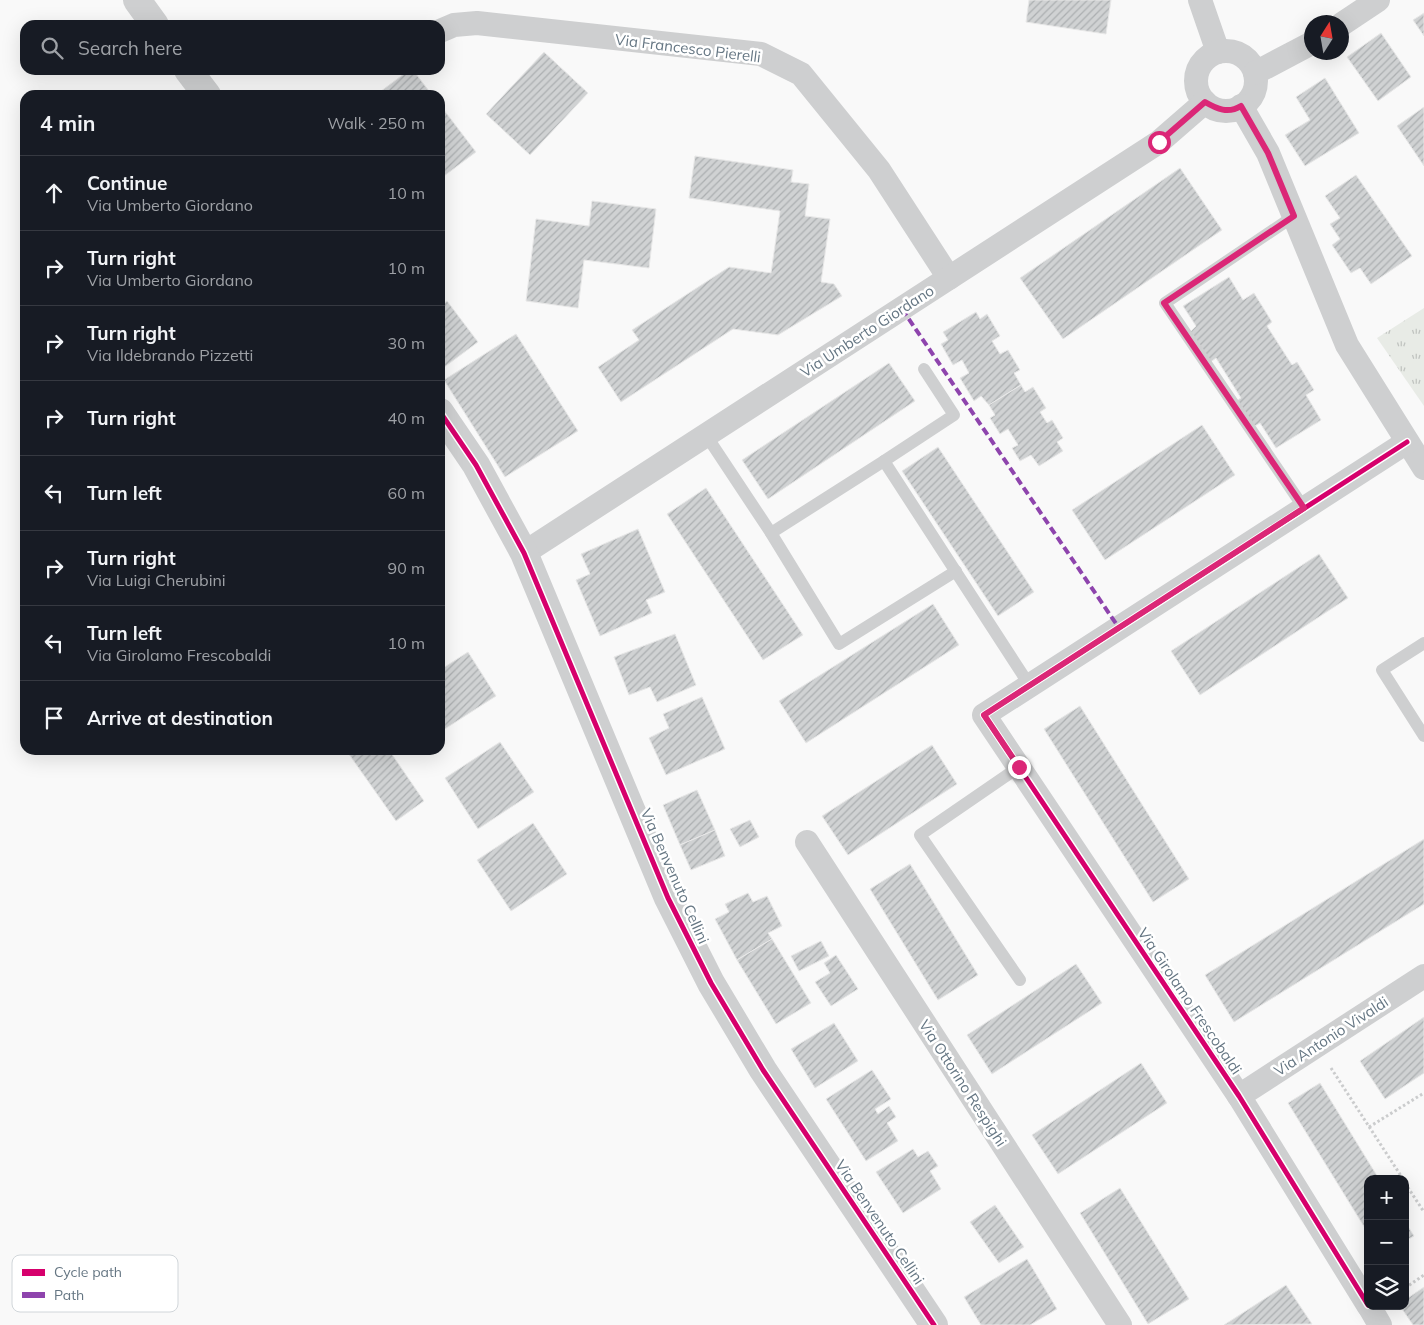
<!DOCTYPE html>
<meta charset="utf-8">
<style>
:root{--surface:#171b24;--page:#242831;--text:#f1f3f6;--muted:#9ea1a6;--line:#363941}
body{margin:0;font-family:Mulish,sans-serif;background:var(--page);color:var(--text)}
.controls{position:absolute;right:15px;bottom:15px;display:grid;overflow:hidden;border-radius:10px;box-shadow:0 5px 20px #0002}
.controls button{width:45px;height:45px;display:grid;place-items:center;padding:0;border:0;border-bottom:1px solid var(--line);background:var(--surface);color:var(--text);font:25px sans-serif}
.compass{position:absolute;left:1304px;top:15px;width:45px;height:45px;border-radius:50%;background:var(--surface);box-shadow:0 5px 20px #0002;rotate:11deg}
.stop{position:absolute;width:15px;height:15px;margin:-11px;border:4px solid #db2777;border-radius:50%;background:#fff}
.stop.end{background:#db2777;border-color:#fff;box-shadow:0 1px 5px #0008}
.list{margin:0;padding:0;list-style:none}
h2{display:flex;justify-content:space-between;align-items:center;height:65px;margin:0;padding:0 20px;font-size:21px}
h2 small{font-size:16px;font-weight:400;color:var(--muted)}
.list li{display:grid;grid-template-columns:32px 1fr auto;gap:15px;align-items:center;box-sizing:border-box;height:75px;padding:0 20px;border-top:1px solid var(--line)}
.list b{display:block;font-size:19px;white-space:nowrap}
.list p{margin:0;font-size:16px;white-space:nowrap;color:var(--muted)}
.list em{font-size:16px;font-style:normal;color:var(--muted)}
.icon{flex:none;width:28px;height:28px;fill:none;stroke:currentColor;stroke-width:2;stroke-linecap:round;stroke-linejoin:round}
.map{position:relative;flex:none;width:1424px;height:1325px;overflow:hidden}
.search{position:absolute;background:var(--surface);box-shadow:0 5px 20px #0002;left:20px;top:20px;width:425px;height:55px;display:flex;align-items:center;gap:12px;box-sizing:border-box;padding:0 18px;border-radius:15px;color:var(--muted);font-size:19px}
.panel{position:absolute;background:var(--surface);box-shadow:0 5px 20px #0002;left:20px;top:90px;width:425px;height:665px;border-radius:15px}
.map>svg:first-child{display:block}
</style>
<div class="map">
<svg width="1424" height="1325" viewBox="0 0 1424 1325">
<defs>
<pattern id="park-tufts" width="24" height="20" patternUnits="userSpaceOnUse" patternTransform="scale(1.25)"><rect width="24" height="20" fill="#e8ebe6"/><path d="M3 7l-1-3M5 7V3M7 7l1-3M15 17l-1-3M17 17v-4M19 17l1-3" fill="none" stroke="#c0c3c0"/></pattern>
<pattern id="building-hatch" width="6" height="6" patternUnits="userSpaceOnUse" patternTransform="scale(1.25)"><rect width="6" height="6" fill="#d0d2d3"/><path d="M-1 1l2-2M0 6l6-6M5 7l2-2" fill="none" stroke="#acafb1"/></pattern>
</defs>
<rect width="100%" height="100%" fill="#f9f9f9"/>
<!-- park -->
<path fill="url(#park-tufts)" d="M1424,308V406L1377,338Z"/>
<!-- building -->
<g fill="url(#building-hatch)" stroke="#e8e8e8">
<path d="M1029,0H1111L1106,34L1026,22Z"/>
<path d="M1424,13V36L1413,20Z"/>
<path d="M1381,33L1411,77L1378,101L1347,57Z"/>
<path d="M544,52L588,93L530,155L486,114Z"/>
<path d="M409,70H413L432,95H376Z"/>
<path d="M1325,78L1359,133L1305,166L1285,135L1310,120L1296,97Z"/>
<path d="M440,105L476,152L440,179Z"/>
<path d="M1424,107V166L1397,126Z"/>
<path d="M695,156L793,170L791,182L809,184L805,216L830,219L821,282L834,284L842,296L778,335L733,329L621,402L598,367L639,340L632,330L729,267L771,273L780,211L689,198Z"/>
<path d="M1180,168L1222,230L1063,339L1020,278Z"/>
<path d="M1356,175L1412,256L1371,284L1360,268L1351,273L1332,245L1340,239L1330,224L1340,218L1325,196Z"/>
<path d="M592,201L656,209L649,268L584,260L578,308L526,301L536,219L589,226Z"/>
<path d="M1229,277L1243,300L1254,293L1272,322L1267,326L1292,365L1297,362L1314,390L1306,395L1321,420L1276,448L1260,423L1253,427L1236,401L1241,398L1216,358L1209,363L1190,332L1196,326L1183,306Z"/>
<path d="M447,301L478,342L443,368L440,363V306Z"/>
<path d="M976,312L980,319L987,314L1000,336L992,341L1000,354L1008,350L1020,370L1014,373L1021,385L989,405L981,396L974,401L960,378L969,373L962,360L953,365L941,344L948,340L943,332Z"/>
<path d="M516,334L578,431L505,477L444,380Z"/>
<path d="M889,363L915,401L768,499L742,460Z"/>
<path d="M1021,385L1025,392L1033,387L1046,408L1040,412L1047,423L1052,420L1063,438L1057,442L1063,451L1039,466L1031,455L1020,461L1012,448L1018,445L1008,429L1000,434L990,418L995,415L989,405Z"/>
<path d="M1202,425L1235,475L1105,560L1072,510Z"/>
<path d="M938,447L1034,592L998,616L902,471Z"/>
<path d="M706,488L803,635L763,660L667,514Z"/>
<path d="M638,529L665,592L646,600L652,613L600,636L576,580L590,574L581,554Z"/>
<path d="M1319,554L1348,598L1200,695L1171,651Z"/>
<path d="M933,604L959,645L806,743L779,701Z"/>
<path d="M675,634L696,685L657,702L650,687L629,695L614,657Z"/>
<path d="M468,652L496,696L440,732V670Z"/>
<path d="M702,697L725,749L666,775L649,738L669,728L663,714Z"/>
<path d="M1080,706L1189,879L1153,902L1044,729Z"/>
<path d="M500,742L534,792L478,829L445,778Z"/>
<path d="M932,745L957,784L848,855L822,816Z"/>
<path d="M346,750H389L424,801L396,821Z"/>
<path d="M697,790L715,830L680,845L663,805Z"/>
<path d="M750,820L759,837L740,847L730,829Z"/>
<path d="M533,823L567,874L511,911L477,860Z"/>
<path d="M715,830L725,856L691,870L680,845Z"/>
<path d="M1424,839V904L1234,1022L1205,975Z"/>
<path d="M910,864L978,975L938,1000L870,889Z"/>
<path d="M748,893L753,902L767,896L782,926L768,933L772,939L737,960L715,919L729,912L725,904Z"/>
<path d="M772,939L811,1003L776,1024L737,960Z"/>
<path d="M821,941L829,956L799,971L791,956Z"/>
<path d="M836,955L858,989L831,1006L815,982L830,973L824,963Z"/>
<path d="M1076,964L1102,1003L992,1074L967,1035Z"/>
<path d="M1424,1017V1073L1385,1099L1360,1061Z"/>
<path d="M834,1023L858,1061L815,1088L791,1049Z"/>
<path d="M1141,1063L1167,1103L1058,1174L1032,1135Z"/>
<path d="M872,1070L891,1099L875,1109L878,1114L889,1106L896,1117L887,1123L898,1141L866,1161L826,1099Z"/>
<path d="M1320,1083L1379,1179H1368V1233L1288,1103Z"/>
<path d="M913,1149L918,1157L928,1151L938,1166L930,1171L941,1189L903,1213L876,1172Z"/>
<path d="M1120,1188L1189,1299L1148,1324L1080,1213Z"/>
<path d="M995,1205L1024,1247L999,1263L970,1222Z"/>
<path d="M1405,1222L1414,1236L1405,1241Z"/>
<path d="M1027,1259L1057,1309L1030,1325H981L964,1297Z"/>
<path d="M1286,1285L1312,1324L1224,1325Z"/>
<path d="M1424,1287V1325H1413L1400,1306H1405V1300Z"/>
</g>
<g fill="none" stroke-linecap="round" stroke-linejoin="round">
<!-- path -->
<g stroke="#cbcccd" stroke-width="3" stroke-dasharray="2.5 2.5" stroke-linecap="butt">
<path d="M1331,1068L1403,1179"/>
<path d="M1369,1127L1424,1093"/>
<path d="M1405,1183L1424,1212"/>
<path d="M1405,1288L1424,1275"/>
</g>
<!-- service -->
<g stroke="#cecfd0" stroke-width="12">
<path d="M1294,216L1165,303L1304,508"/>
<path d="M706,435L771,533L884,461L1030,686"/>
<path d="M884,461L954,415L924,369"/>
<path d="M771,533L839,644L956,571"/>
<path d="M1424,643L1382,670L1424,736"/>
<path d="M1019,767L920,835L1020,980"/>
</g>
<!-- minor -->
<g stroke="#cecfd0" stroke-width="24">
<path d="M1200,0L1218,52"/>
<path d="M1342,24L1378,0"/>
<path d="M440,31L454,25L477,23L761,54L801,74L879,170L949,278"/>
<circle cx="1226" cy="81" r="30"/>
<path d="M1255,73L1312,43"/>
<path d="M1241,106L1268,153L1347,345L1424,468"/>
<path d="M524,553L1159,142L1205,102"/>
<path d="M807,842L1120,1325"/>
<path d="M1239,1096L1424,976"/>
<path d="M1368,1305L1239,1096L984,715L1407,442"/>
<path d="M1369,1306L1380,1325"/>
</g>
<!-- tertiary -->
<g stroke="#cecfd0" stroke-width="28">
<path d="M137,0L155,25"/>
<path d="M188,70L207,95"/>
<path d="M440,412L476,465L524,553L668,898L711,983L763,1070L934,1325"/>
</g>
<!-- quiet -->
<path stroke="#8e44ad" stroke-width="4" stroke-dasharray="8 4" stroke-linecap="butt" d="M902,309L1119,628"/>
<defs>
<g id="cycleway">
<path d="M440,412L476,465L524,553L668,898L711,983L763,1070L934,1325"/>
<path d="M1368,1305L1239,1096L984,715L1407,442"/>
</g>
</defs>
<!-- cycleway casing -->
<use href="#cycleway" stroke="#fff" stroke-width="8"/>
<!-- cycleway -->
<use href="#cycleway" stroke="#d6006c" stroke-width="5"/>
</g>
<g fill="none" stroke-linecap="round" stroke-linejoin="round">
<!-- route -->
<path stroke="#db2777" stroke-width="6" d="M1019,767L984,715L1304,508L1164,303L1294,216L1268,153L1241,106C1228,114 1217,109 1205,102L1159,142"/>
</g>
<g text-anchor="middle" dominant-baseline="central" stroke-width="5" stroke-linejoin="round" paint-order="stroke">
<!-- street labels -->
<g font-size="15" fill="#657683" stroke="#fff">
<text transform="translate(688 48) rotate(7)">Via Francesco Pierelli</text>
<text transform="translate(867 331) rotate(-33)">Via Umberto Giordano</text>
<text transform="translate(675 876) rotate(66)">Via Benvenuto Cellini</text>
<text transform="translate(1190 1001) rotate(56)">Via Girolamo Frescobaldi</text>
<text transform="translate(1331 1036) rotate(-33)">Via Antonio Vivaldi</text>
<text transform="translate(963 1083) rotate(57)">Via Ottorino Respighi</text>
<text transform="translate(880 1222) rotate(56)">Via Benvenuto Cellini</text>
</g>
</g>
<!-- legend -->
<rect x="12" y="1255" width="166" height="57" rx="8" fill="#fff" stroke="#d1d6da" stroke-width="1"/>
<rect x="22" y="1269" width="23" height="7" fill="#d6006c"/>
<rect x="22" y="1292" width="23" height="6" fill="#8e44ad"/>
<g font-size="14" fill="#657683">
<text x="54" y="1277">Cycle path</text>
<text x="54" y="1300">Path</text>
</g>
</svg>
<div class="controls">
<button>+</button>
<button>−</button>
<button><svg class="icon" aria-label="layers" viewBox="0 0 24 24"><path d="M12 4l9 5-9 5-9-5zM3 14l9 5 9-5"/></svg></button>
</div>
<svg class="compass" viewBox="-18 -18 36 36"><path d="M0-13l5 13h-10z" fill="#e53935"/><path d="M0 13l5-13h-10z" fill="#9ea1a6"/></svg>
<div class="stop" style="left:1159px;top:142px"></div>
<div class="stop end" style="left:1019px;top:767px"></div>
<div class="search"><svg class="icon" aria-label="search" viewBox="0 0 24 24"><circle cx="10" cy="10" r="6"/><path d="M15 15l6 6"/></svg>Search here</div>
<section class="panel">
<h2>4 min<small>Walk · 250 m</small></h2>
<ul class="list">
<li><svg class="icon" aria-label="ahead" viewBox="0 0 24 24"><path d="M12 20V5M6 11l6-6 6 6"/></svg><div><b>Continue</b><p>Via Umberto Giordano</p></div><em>10 m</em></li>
<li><svg class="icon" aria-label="right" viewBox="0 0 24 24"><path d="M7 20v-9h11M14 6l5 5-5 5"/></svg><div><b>Turn right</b><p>Via Umberto Giordano</p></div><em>10 m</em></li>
<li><svg class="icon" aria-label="right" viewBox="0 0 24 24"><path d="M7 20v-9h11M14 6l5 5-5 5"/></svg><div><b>Turn right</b><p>Via Ildebrando Pizzetti</p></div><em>30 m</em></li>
<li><svg class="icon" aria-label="right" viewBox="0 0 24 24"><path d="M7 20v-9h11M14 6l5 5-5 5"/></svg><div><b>Turn right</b></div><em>40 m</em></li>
<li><svg class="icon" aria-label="left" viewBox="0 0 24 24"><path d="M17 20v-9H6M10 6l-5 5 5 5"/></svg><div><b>Turn left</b></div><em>60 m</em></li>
<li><svg class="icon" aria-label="right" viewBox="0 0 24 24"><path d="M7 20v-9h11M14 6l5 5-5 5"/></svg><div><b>Turn right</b><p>Via Luigi Cherubini</p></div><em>90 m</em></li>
<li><svg class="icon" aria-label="left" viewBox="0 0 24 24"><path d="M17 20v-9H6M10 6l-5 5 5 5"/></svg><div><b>Turn left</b><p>Via Girolamo Frescobaldi</p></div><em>10 m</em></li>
<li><svg class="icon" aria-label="arrive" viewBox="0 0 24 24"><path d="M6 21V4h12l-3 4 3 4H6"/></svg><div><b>Arrive at destination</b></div></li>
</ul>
</section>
</div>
